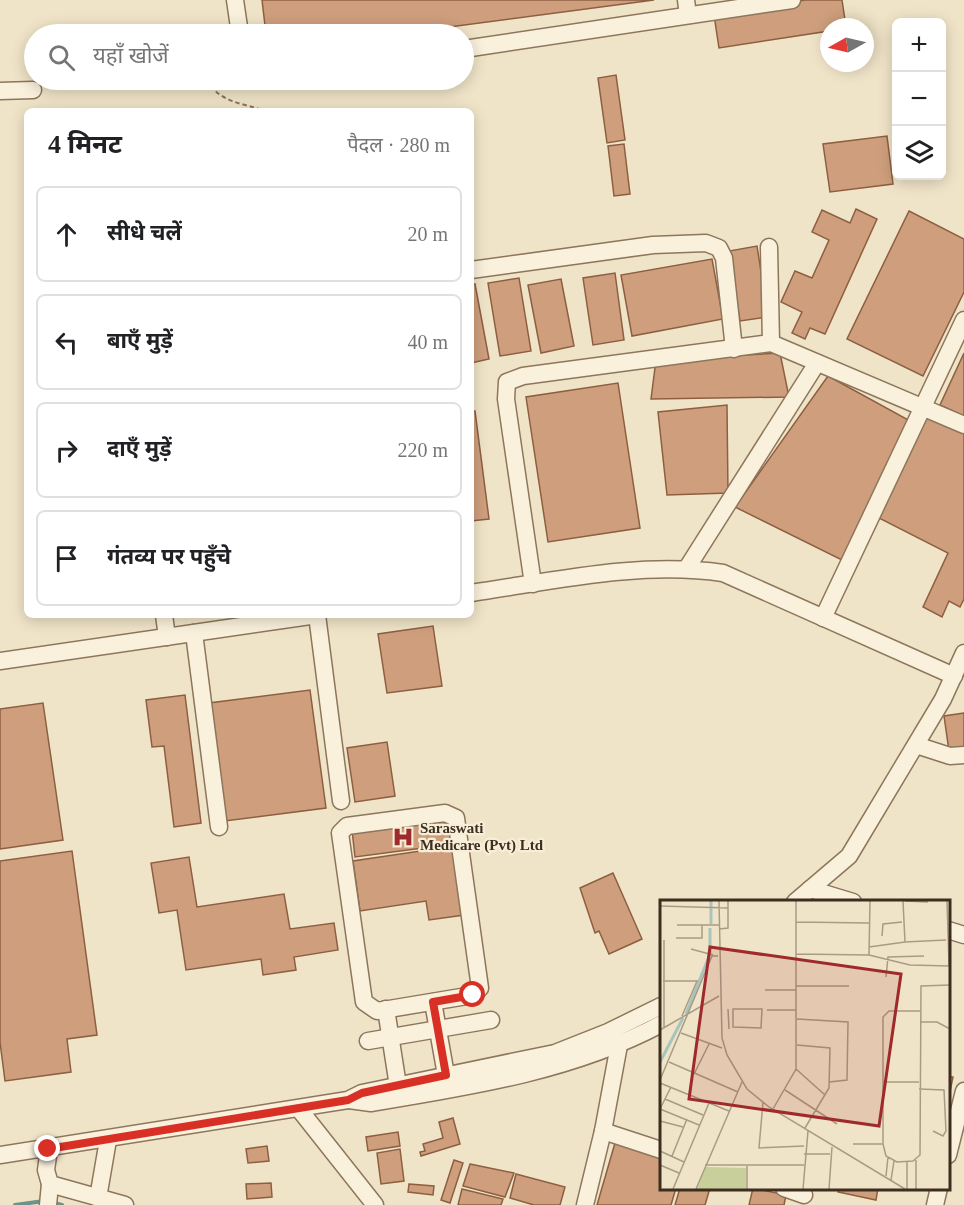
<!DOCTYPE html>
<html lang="hi">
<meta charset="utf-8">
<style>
:root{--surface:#fff;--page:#f2f2f2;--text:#202124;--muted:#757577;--line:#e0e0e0}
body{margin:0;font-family:"Times New Roman","Noto Sans Devanagari",serif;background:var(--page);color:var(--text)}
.controls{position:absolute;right:18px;top:18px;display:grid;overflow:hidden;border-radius:9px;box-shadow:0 3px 15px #0003}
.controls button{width:54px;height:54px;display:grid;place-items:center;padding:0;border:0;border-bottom:2px solid var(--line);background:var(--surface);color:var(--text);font:30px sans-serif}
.compass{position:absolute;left:820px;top:18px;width:54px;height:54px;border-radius:50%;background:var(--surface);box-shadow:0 3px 15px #0003;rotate:262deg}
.stop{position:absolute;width:18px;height:18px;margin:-14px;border:4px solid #d93025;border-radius:50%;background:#fff}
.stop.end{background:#d93025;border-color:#fff;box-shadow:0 2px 6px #0008}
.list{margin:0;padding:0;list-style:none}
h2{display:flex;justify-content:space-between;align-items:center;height:78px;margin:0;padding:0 24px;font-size:26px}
h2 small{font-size:20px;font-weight:400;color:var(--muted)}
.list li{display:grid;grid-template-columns:39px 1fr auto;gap:18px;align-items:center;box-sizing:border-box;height:96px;margin:0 12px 12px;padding:0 12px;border:2px solid var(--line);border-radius:9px}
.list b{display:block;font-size:22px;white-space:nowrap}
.list em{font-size:20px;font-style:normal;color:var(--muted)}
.icon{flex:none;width:33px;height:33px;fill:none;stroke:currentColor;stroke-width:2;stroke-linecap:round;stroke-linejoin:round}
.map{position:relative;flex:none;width:964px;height:1205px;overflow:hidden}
.search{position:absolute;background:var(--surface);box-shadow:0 3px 15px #0003;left:24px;top:24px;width:450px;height:66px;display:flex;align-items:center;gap:15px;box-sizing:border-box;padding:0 21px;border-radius:33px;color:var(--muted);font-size:22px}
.panel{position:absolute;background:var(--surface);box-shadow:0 3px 15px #0003;left:24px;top:108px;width:450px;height:510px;border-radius:9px}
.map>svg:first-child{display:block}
</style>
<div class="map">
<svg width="964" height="1205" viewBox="0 0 964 1205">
<rect width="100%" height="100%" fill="#f0e4c8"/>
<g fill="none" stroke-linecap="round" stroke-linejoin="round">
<!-- stream -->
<g stroke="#6f938a" stroke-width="4">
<path d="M54,1203L62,1205"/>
<path d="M15,1205L44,1201"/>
</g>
</g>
<!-- building -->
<g fill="#cf9f7d" stroke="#8d5f41" stroke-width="1.5">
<path d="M262,0H654L396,34H266Z"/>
<path d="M805,0H842L846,27H829V31L719,48L714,15Z"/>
<path d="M616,75L625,140L607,143L598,78Z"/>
<path d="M887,136L893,184L830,192L823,144Z"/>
<path d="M624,144L630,194L614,196L608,146Z"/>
<path d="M856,209L877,219L825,334L810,328L805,339L792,333L802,312L781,302L795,271L812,278L829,240L812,232L822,210L850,223Z"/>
<path d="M909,211L964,239V292L923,376L847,339Z"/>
<path d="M757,246L768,317L740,321L729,251Z"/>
<path d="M712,259L723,319L632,336L621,275Z"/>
<path d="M615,273L624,340L593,345L583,278Z"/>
<path d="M519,278L531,351L500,356L488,283Z"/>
<path d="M561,279L574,346L541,353L528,285Z"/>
<path d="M475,284L489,359L471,363V285Z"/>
<path d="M780,353L789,397L651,399L656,360Z"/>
<path d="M964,353V416L940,405Z"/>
<path d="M828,376L912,422L844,561L735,507Z"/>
<path d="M618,383L640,528L548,542L526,397Z"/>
<path d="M727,405L728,493L667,495L658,412Z"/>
<path d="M471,411H475L489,519L471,521Z"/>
<path d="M925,414L964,433V599L960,607L949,601L942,617L923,607L948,553L875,516Z"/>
<path d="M433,626L442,686L387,693L378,634Z"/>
<path d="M310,690L326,808L225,821L209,703Z"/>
<path d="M185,695L201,823L174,827L164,746L152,747L146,700Z"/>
<path d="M43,703L63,840L0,849V709Z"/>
<path d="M964,713V748L949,751L944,716Z"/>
<path d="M387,742L395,796L355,802L347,748Z"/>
<path d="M449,818L453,844L355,857L352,830Z"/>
<path d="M454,846L464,915L429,920L426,901L360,911L353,861Z"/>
<path d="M72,851L97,1035L67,1039L71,1072L5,1081L0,1042V861Z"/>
<path d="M189,857L197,907L284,894L290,929L334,923L338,950L294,957L296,970L263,975L261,959L186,970L177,910L159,913L151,863Z"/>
<path d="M613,873L642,939L609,954L599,931L595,933L580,888Z"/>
<path d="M948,1076L953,1077L948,1101Z"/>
<path d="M453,1118L460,1144L421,1156L420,1152L425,1151L423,1144L443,1138L439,1122Z"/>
<path d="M398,1132L400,1146L368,1151L366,1137Z"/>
<path d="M615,1143L661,1157V1188H676L671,1205H597Z"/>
<path d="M267,1146L269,1161L248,1163L246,1149Z"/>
<path d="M400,1149L404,1181L381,1184L377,1153Z"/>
<path d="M454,1160L463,1163L450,1203L441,1200Z"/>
<path d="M470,1164L514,1173L505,1197L463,1186Z"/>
<path d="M516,1174L565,1187L560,1205H534L510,1198Z"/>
<path d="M271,1183L272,1197L247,1199L246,1184Z"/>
<path d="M409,1184L434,1186L433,1195L408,1192Z"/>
<path d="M680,1188H710L705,1205H675Z"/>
<path d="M753,1188L786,1195L784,1205H749Z"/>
<path d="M839,1188H878L876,1200L838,1192Z"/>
<path d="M462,1189L503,1199L501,1205H458Z"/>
</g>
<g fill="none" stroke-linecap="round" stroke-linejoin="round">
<defs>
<g id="minor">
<path d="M235,0L240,34"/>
<path d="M686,0L688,15"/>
<path d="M464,49L792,0"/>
<path d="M0,91L33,90"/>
<path d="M769,247L771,343"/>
<path d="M471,270L653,245L706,243L719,248L724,258L734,349"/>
<path d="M687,568L817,363"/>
<path d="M533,584L506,399L507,382L523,376L771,343L964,425"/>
<path d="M471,593C554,581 640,561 723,573L954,676"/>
<path d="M164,615L167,637"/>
<path d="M317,615L341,801"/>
<path d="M823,618L964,320"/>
<path d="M194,633L219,827"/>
<path d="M0,661L317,615"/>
<path d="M916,745L950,756L964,755"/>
<path d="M445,813L456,818L480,988L473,995L377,1011L364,1002L340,833L347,826Z"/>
<path d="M810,889L853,902"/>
<path d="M795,902L849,856L943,699L964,653"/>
<path d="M948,930L964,935"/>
<path d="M433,1002L446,1075"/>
<path d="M386,1009L398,1086"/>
<path d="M368,1041L491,1020"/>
<path d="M349,1100L371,1103C469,1087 573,1071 661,1024"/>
<path d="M299,1109L375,1205"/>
<path d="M603,1131L661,1150"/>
<path d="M49,1149L46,1170L50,1184L125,1205"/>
<path d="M0,1155L348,1100L362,1093L555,1053L608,1032L661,1006"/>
<path d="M948,1155L964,1091"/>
<path d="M784,1188L804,1195"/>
<path d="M98,1198L108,1140"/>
<path d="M48,1205L50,1184"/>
<path d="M585,1205L603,1131L619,1045"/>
<path d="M935,1205L939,1188"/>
</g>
</defs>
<!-- minor casing -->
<use href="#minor" stroke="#8d765c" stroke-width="19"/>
<!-- path -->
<path stroke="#8d765c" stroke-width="2" stroke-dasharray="4.5 3" stroke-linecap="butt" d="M206,80C221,103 242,103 266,111"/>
<!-- minor -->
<use href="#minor" stroke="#faf1dc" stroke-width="16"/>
</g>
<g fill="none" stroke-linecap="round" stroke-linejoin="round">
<!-- route -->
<path stroke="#d93025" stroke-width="8" d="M48,1149L348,1100L362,1093L446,1075L433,1002L473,995"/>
</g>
<!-- icons -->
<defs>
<symbol id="hospital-bare" viewBox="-9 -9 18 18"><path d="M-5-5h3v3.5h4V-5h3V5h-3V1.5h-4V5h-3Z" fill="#9e2a2b" stroke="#f7eed8" stroke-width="2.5" paint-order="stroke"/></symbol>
</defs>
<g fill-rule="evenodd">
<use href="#hospital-bare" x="388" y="822" width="30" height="30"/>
</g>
<g text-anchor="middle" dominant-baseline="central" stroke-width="4.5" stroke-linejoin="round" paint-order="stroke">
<!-- poi labels -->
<g font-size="15" font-weight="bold" fill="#3d2e20" stroke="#f7eed8" text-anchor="start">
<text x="420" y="828">Saraswati<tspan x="420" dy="17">Medicare (Pvt) Ltd</tspan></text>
</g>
</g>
<!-- overview -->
<g transform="translate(660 900)">
<rect width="290" height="290" fill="#f0e4c8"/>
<path d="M46,267L86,268V289H37Z" fill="#c9cf9b"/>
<path fill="none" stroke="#a9c4bc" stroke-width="3" d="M51,24V1M26,114L50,54V28M0,162L23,118"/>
<path fill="none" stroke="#a89b85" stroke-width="1.5" d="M59,1L62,138L67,155L87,189L109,207L245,289M243,1L245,42L286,40M245,1L268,2M287,1L289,66M0,6L68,8M136,22L209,23M17,25H59M59,29L68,28V1M222,36L223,24L242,22M16,38H42V25M4,40V128M209,47L245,42M31,49L53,55M136,54L209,55L250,65L290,66M209,55L210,1M226,77L228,57L264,56M3,81H38M136,86H189M105,90H136M68,109L69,129M102,109L101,128L73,127V109ZM107,110H136M260,111H229L223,117V244L226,256L237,262L253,261L260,255L261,86L290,85M22,116L37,81M137,119L188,122L187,180L169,182M260,122H277L290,129M0,130L59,96M21,133L62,148M137,145L170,148L169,188L145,228M9,162L78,192M136,169L165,195M34,174L49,144M0,180L52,56H58M223,182H259M0,183L69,211M259,189L284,190L286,231L283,236L273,231M125,190L177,224M5,199L43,215M103,202L99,248L144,246M0,209L39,225M0,209L11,187M113,209L136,169V1M0,221L23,227M193,244H223M0,251L24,262M144,254H170M12,256L27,219M0,265L19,273M45,265H144M87,266V289M226,276L228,257M231,280L234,261M13,289L49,203M36,289L82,182M143,289L148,231M169,289L172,247M247,289V262M256,289V260"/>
<path fill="#9e2a2b" fill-opacity="0.15" stroke="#9e2a2b" stroke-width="3" d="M50,47L241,74L219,226L29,199Z"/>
<rect width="290" height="290" fill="none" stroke="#3d2e20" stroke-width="3"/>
</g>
</svg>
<div class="controls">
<button>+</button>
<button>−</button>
<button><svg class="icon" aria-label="layers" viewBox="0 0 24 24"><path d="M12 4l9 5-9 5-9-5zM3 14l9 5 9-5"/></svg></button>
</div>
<svg class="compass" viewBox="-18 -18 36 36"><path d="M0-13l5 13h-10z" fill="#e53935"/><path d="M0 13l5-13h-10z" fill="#757577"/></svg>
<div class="stop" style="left:473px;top:995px"></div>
<div class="stop end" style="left:48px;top:1149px"></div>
<div class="search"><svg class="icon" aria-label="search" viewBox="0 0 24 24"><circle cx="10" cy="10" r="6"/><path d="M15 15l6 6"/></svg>यहाँ खोजें</div>
<section class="panel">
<h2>4 मिनट<small>पैदल · 280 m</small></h2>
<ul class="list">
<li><svg class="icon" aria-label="ahead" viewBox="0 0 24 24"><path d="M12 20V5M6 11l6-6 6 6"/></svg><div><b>सीधे चलें</b></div><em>20 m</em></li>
<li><svg class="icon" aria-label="left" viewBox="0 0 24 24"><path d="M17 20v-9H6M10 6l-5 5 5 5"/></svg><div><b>बाएँ मुड़ें</b></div><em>40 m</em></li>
<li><svg class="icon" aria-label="right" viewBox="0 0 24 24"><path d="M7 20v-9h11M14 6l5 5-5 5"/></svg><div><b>दाएँ मुड़ें</b></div><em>220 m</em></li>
<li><svg class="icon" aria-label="arrive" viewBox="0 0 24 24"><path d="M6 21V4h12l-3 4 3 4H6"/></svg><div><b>गंतव्य पर पहुँचे</b></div></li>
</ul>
</section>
</div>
